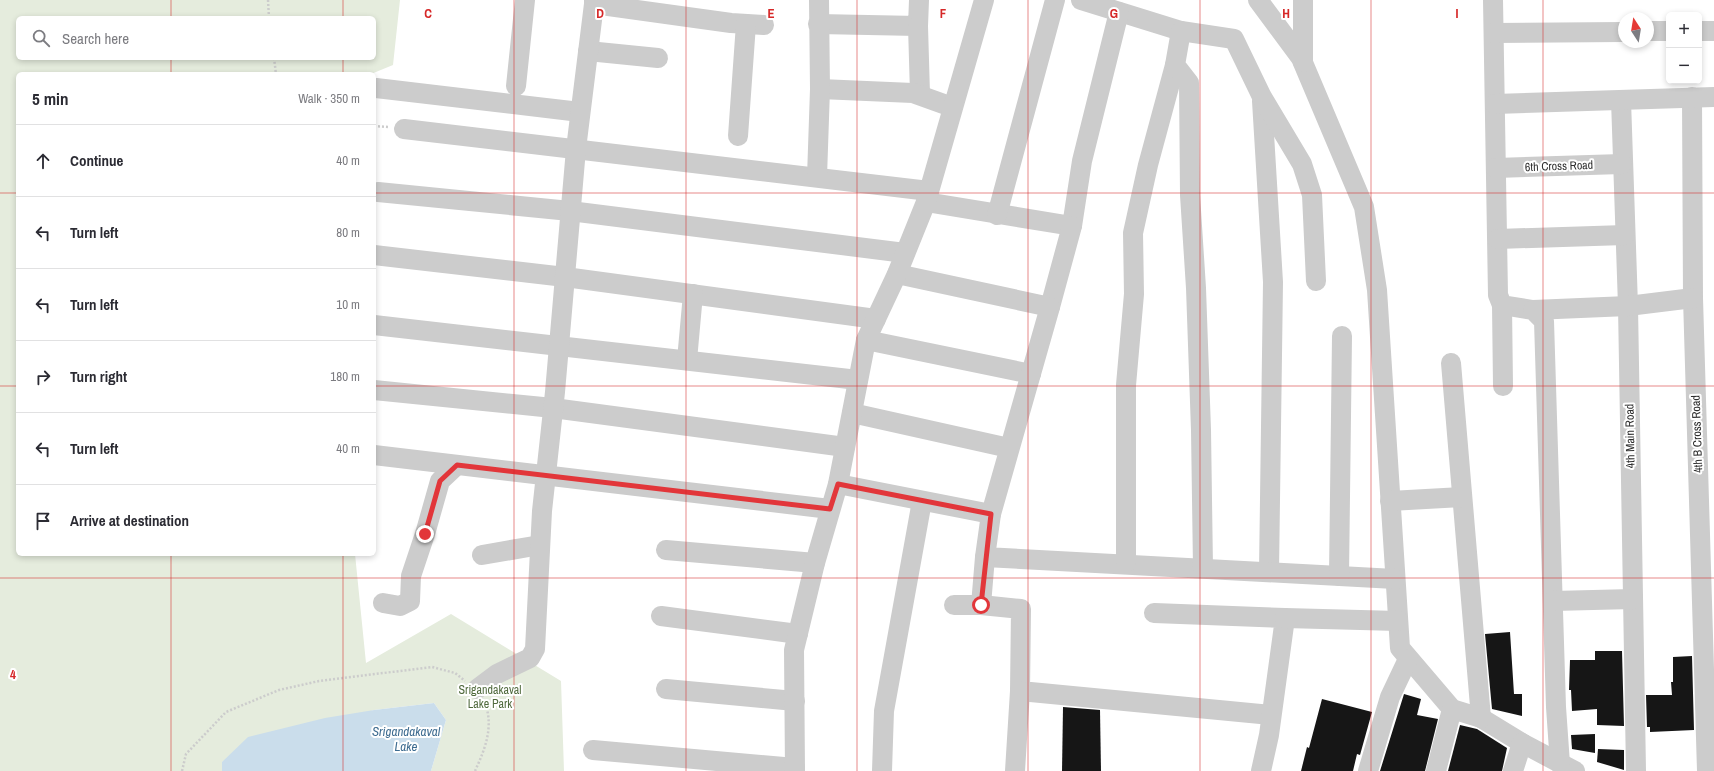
<!DOCTYPE html>
<meta charset="utf-8">
<style>
:root{--surface:#fff;--page:#f7f7f7;--text:#2b2b33;--muted:#7c7c81;--line:#e1e1e2}
body{margin:0;font-family:"Archivo Narrow",sans-serif;background:var(--page);color:var(--text)}
.controls{position:absolute;right:12px;top:12px;display:grid;overflow:hidden;border-radius:6px;box-shadow:0 2px 6px #0003}
.controls button{width:36px;height:36px;display:grid;place-items:center;padding:0;border:0;border-bottom:1px solid var(--line);background:var(--surface);color:var(--text);font:20px sans-serif}
.compass{position:absolute;left:1618px;top:12px;width:36px;height:36px;border-radius:50%;background:var(--surface);box-shadow:0 2px 6px #0003;rotate:348deg}
.stop{position:absolute;width:12px;height:12px;margin:-9px;border:3px solid #e2363a;border-radius:50%;background:#fff}
.stop.end{background:#e2363a;border-color:#fff;box-shadow:0 1px 4px #0008}
.list{margin:0;padding:0;list-style:none}
h2{display:flex;justify-content:space-between;align-items:center;height:52px;margin:0;padding:0 16px;font-size:17px}
h2 small{font-size:13px;font-weight:400;color:var(--muted)}
.list li{display:grid;grid-template-columns:26px 1fr auto;gap:12px;align-items:center;box-sizing:border-box;height:72px;padding:0 16px;border-top:1px solid var(--line)}
.list b{display:block;font-size:15px;white-space:nowrap}
.list em{font-size:13px;font-style:normal;color:var(--muted)}
.icon{flex:none;width:22px;height:22px;fill:none;stroke:currentColor;stroke-width:2;stroke-linecap:round;stroke-linejoin:round}
.map{position:relative;flex:none;width:1714px;height:771px;overflow:hidden}
.search{position:absolute;background:var(--surface);box-shadow:0 2px 6px #0003;left:16px;top:16px;width:360px;height:44px;display:flex;align-items:center;gap:10px;box-sizing:border-box;padding:0 14px;border-radius:6px;color:var(--muted);font-size:15px}
.panel{position:absolute;background:var(--surface);box-shadow:0 2px 6px #0003;left:16px;top:72px;width:360px;height:484px;border-radius:6px}
.map>svg:first-child{display:block}
</style>
<div class="map">
<svg width="1714" height="771" viewBox="0 0 1714 771">
<rect width="100%" height="100%" fill="#fff"/>
<!-- green -->
<path fill="#e5ecdd" fill-rule="evenodd" d="M0,0H400L393,65L371,74H18V554H355L366,663L451,614L561,681L564,771H431L446,720L434,703L374,710L222,762V771H0ZM18,18H374V58H18Z"/>
<!-- water -->
<path fill="#caddeb" d="M434,703L446,720L431,771H222V762L248,737L325,718L374,710Z"/>
<!-- building -->
<g fill="#161616">
<path d="M1510,632L1514,694H1522V716L1492,709L1485,634Z"/>
<path d="M1595,651H1622L1624,726L1597,725V709L1572,711L1571,690H1569L1570,660H1595Z"/>
<path d="M1692,656L1694,730L1650,732V727H1647L1646,695H1672L1671,682H1673V657Z"/>
<path d="M1404,694L1421,699L1417,715L1438,719L1425,771H1380Z"/>
<path d="M1322,699L1372,712L1360,755L1357,754L1353,771H1301L1307,747L1309,748Z"/>
<path d="M1063,707L1100,710L1101,771H1062Z"/>
<path d="M1460,725L1477,729L1507,748L1502,771H1448Z"/>
<path d="M1595,734V753L1572,749L1571,735Z"/>
<path d="M1598,749L1624,750V770L1597,762Z"/>
</g>
<g fill="none" stroke-linecap="round" stroke-linejoin="round">
<!-- path -->
<g stroke="#ccc" stroke-width="2.5" stroke-dasharray="2 2" stroke-linecap="butt">
<path d="M268,0L269,18"/>
<path d="M274,58L276,74"/>
<path d="M374,126L388,127"/>
<path d="M182,771L186,754L226,712L279,690L319,681L432,667L455,673L465,681"/>
<path d="M475,771C485,749 494,727 485,703"/>
</g>
<!-- minor -->
<g stroke="#ccc" stroke-width="20">
<path d="M594,0V4L731,23L764,25"/>
<path d="M1081,0L1181,31"/>
<path d="M1258,0L1301,58L1364,207L1377,290L1400,648L1452,709L1481,718L1522,743L1575,771"/>
<path d="M1493,0L1498,295L1502,305L1533,310L1544,321L1556,707L1560,764"/>
<path d="M818,24L918,26L919,0"/>
<path d="M918,26L920,94"/>
<path d="M1648,31H1669"/>
<path d="M1699,31H1714"/>
<path d="M1494,33L1624,32"/>
<path d="M588,51L658,58"/>
<path d="M1303,62V0"/>
<path d="M516,86L525,0"/>
<path d="M376,88L580,112"/>
<path d="M820,89L913,93L952,107"/>
<path d="M1692,97L1693,298L1707,771"/>
<path d="M1621,100L1628,306L1636,771"/>
<path d="M1262,101L1273,282L1269,572"/>
<path d="M1495,104L1714,97"/>
<path d="M404,129L929,191"/>
<path d="M738,136L746,24"/>
<path d="M1496,168L1622,164"/>
<path d="M817,177L820,89L819,0"/>
<path d="M378,192L570,211L905,253"/>
<path d="M926,202L1072,226L1082,161L1119,12"/>
<path d="M997,215L1055,0"/>
<path d="M1498,239L1625,235"/>
<path d="M374,255L565,277L876,319"/>
<path d="M897,274L1050,307L1072,226"/>
<path d="M1502,305L1503,386"/>
<path d="M1533,310L1628,306L1693,298"/>
<path d="M374,325L858,380"/>
<path d="M866,340L1031,374"/>
<path d="M687,360L693,294"/>
<path d="M1451,363L1481,718"/>
<path d="M374,390L553,408L845,447"/>
<path d="M852,413L1009,448"/>
<path d="M374,455L830,509"/>
<path d="M838,484L991,514L985,557L1395,579"/>
<path d="M1390,501L1462,497"/>
<path d="M991,514L1050,307"/>
<path d="M666,550L815,563"/>
<path d="M482,555L540,545"/>
<path d="M1126,563V385L1134,294L1133,233L1148,165L1175,65"/>
<path d="M1203,568L1201,430L1196,288L1190,195L1189,83L1175,65L1181,31L1234,39L1262,97L1302,164L1312,195L1316,281"/>
<path d="M1339,576L1342,336"/>
<path d="M1553,601L1633,599"/>
<path d="M383,603L400,606L410,601L411,576L425,534L440,481L457,465"/>
<path d="M954,605H981L1021,609L1020,691L1271,715"/>
<path d="M981,605L985,557"/>
<path d="M1154,613L1285,618L1269,735L1261,771"/>
<path d="M661,616L798,634"/>
<path d="M1285,618L1398,621"/>
<path d="M477,689L497,674L530,658L535,649L542,511L555,392L576,149L594,4"/>
<path d="M666,689L795,701"/>
<path d="M593,750L795,768"/>
<path d="M795,771L794,650L815,563L838,484L866,340L897,274L926,202L984,0"/>
<path d="M882,771L884,711L922,501"/>
<path d="M1015,771L1020,691"/>
<path d="M1368,771L1390,697L1408,659"/>
<path d="M1436,771L1452,709"/>
<path d="M1513,771L1522,743"/>
</g>
</g>
<g fill="none" stroke-linecap="round" stroke-linejoin="round">
<!-- route -->
<path stroke="#e2363a" stroke-width="5" d="M425,534L440,481L457,465L830,509L838,484L991,514L981,605"/>
</g>
<!-- grid -->
<path fill="none" stroke="#d62828" stroke-width="1" stroke-opacity="0.55" d="M171,0V18M343,0V18M514,0V771M686,0V771M857,0V771M1028,0V771M1200,0V771M1371,0V771M1543,0V771M171,58V74M343,58V74M0,193H18M374,193H1714M0,386H18M374,386H1714M171,554V771M343,554V771M0,578H1714"/>
<g text-anchor="middle" dominant-baseline="central" stroke-width="4" stroke-linejoin="round" paint-order="stroke">
<!-- street labels -->
<g font-size="12" fill="#2f2f2f" stroke="#fff">
<text transform="translate(1559 166) rotate(-2)">6th Cross Road</text>
<text transform="translate(1697 434) rotate(-92)">4th B Cross Road</text>
<text transform="translate(1630 436) rotate(-91)">4th Main Road</text>
</g>
<!-- park labels -->
<g font-size="12" fill="#506a3d" stroke="#fff">
<text x="490" y="690">Srigandakaval<tspan x="490" dy="14">Lake Park</tspan></text>
</g>
<!-- water labels -->
<g font-size="13" font-style="italic" fill="#3e6c90" stroke="#fff">
<text x="406" y="731">Srigandakaval<tspan x="406" dy="15">Lake</tspan></text>
</g>
</g>
<g font-size="13" text-anchor="middle" font-weight="bold" fill="#d62828" stroke="#fff" stroke-width="4" stroke-linejoin="round" paint-order="stroke">
<text x="428" y="18">C</text>
<text x="600" y="18">D</text>
<text x="771" y="18">E</text>
<text x="943" y="18">F</text>
<text x="1114" y="18">G</text>
<text x="1286" y="18">H</text>
<text x="1457" y="18">I</text>
<text x="13" y="679">4</text>
</g>
</svg>
<div class="controls">
<button>+</button>
<button>−</button>
</div>
<svg class="compass" viewBox="-18 -18 36 36"><path d="M0-13l5 13h-10z" fill="#e53935"/><path d="M0 13l5-13h-10z" fill="#7c7c81"/></svg>
<div class="stop" style="left:981px;top:605px"></div>
<div class="stop end" style="left:425px;top:534px"></div>
<div class="search"><svg class="icon" aria-label="search" viewBox="0 0 24 24"><circle cx="10" cy="10" r="6"/><path d="M15 15l6 6"/></svg>Search here</div>
<section class="panel">
<h2>5 min<small>Walk · 350 m</small></h2>
<ul class="list">
<li><svg class="icon" aria-label="ahead" viewBox="0 0 24 24"><path d="M12 20V5M6 11l6-6 6 6"/></svg><div><b>Continue</b></div><em>40 m</em></li>
<li><svg class="icon" aria-label="left" viewBox="0 0 24 24"><path d="M17 20v-9H6M10 6l-5 5 5 5"/></svg><div><b>Turn left</b></div><em>80 m</em></li>
<li><svg class="icon" aria-label="left" viewBox="0 0 24 24"><path d="M17 20v-9H6M10 6l-5 5 5 5"/></svg><div><b>Turn left</b></div><em>10 m</em></li>
<li><svg class="icon" aria-label="right" viewBox="0 0 24 24"><path d="M7 20v-9h11M14 6l5 5-5 5"/></svg><div><b>Turn right</b></div><em>180 m</em></li>
<li><svg class="icon" aria-label="left" viewBox="0 0 24 24"><path d="M17 20v-9H6M10 6l-5 5 5 5"/></svg><div><b>Turn left</b></div><em>40 m</em></li>
<li><svg class="icon" aria-label="arrive" viewBox="0 0 24 24"><path d="M6 21V4h12l-3 4 3 4H6"/></svg><div><b>Arrive at destination</b></div></li>
</ul>
</section>
</div>
